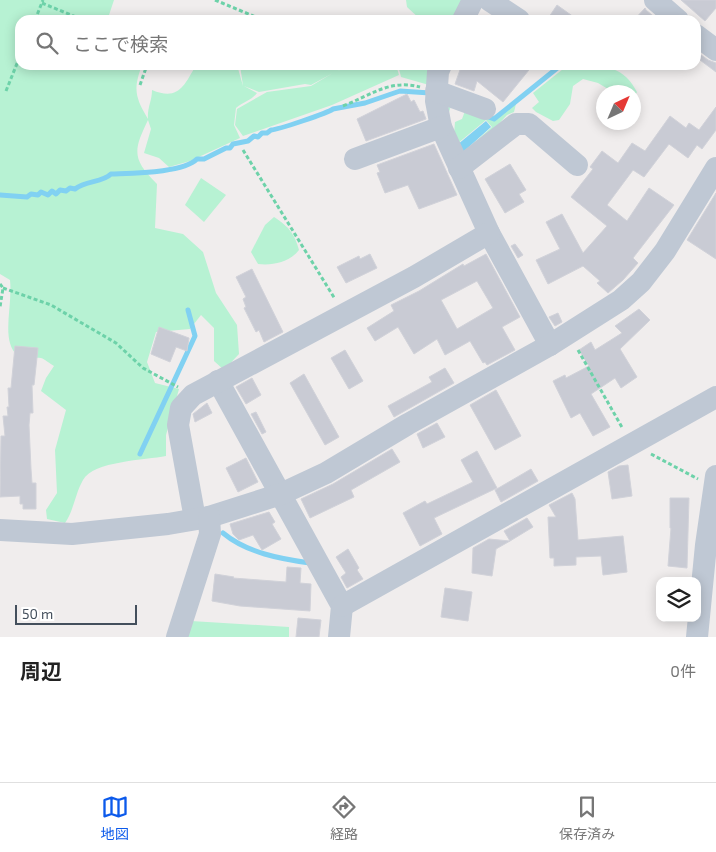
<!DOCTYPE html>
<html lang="ja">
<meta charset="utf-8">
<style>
:root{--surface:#fff;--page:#f6f6f6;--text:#222;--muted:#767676;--line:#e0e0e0;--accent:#0c5aeb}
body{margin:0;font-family:"Exo 2","Noto Sans JP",sans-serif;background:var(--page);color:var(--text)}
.controls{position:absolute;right:15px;bottom:15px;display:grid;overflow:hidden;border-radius:10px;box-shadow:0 2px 12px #0003}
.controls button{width:45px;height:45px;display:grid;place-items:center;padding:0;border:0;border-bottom:1px solid var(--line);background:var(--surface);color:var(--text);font:25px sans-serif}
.compass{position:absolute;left:596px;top:85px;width:45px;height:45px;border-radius:50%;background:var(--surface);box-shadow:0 2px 12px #0003;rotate:44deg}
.scale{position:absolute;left:15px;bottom:12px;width:122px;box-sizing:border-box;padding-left:5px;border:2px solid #444f5c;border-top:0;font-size:14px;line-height:18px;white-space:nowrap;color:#444f5c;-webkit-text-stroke:4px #fff;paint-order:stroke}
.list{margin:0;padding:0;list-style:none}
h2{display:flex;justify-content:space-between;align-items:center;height:65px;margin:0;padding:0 20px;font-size:21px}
h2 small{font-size:16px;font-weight:400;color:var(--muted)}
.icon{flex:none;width:28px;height:28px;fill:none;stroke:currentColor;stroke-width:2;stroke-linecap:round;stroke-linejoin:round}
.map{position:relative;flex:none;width:716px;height:637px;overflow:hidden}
.search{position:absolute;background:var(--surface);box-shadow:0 2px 12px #0003;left:15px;right:15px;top:15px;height:55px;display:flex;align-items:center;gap:12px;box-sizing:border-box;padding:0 18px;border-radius:15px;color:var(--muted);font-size:19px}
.sheet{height:145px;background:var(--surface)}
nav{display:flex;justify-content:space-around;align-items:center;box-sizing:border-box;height:70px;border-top:1px solid var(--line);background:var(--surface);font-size:14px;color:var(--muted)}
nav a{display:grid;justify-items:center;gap:2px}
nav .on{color:var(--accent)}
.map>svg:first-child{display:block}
</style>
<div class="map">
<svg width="716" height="637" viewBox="0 0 716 637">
<rect width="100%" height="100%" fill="#f0eded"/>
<!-- green -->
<g fill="#b7f2d3">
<path d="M0,0H114L108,18L112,20H20V65H142C133,89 135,97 148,119C147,108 152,101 152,90C178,101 184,86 195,67L199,69L203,65H237L243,86L240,65H345L338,71L347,65H396L399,75L332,105L243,136L235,125L237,109L267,92L311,86L333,73L311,85L305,84L259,92L244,86L257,93C252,100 243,102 236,108L234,125L240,138L190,161L169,167L159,158L144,153L151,129L148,120C133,151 132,159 157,184L155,228L183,234L203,252L216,293L237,325L239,354L224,370L214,361V328L201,315L190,329L156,332L147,362L155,383L179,389L166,435V456C146,460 93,461 83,480C75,494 74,510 65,523L47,519L46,510L57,493L55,450L66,410L41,391L46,378L54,366C50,364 45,359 41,358C33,357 25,360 18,356C0,341 13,307 10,280L0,274Z"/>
<path d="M406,0H469L457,20H421L407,7Z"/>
<path d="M398,65H434L429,85L401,77Z"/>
<path d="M568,65C597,65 622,62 637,92L634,97V92H613L598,83L583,79L573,86L570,104L559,120L553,121L536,112L532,108L539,102L533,93Z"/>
<path d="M446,103L494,120L516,104L514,112L507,115L494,129L467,149L492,127L486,120L457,144L454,134L455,122L462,119L465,111L451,106L448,115Z"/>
<path d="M201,178L226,195L204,222L185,205Z"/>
<path d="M274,217C289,227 294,233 299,250C290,262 272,266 258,264L251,252L265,225Z"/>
<path d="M191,621L289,627V637H186Z"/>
</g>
<!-- water -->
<path fill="#81d1f2" d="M486,121L491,127L461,154L457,145Z"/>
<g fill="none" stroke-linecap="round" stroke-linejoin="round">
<!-- stream -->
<g stroke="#81d1f2" stroke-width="5">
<path d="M486,116L494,119L561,65"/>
<path d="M0,195L27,197L31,194L38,195L41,192L48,195L52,191L56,194L60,190L66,191L70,188L75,189C86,180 102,183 111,174C133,173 183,173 197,159H204L226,148H230L233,144L248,141L254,136L258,137L262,133H267L271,130C277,130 328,113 333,109L365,103L400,91L430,93"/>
<path d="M140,454L195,336L188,310"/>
<path d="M223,533C247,553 281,559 310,563"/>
</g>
</g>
<!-- building -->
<g fill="#c9cbd4" stroke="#d1d2d9" fill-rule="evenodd">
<path d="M681,0H716V8L705,21Z"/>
<path d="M557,5L578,20H547Z"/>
<path d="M645,8L646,10L658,20H634Z"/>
<path d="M697,52L708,60L716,63V72L696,57Z"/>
<path d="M458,65H533L503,102L477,81L474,91L455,84L461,67Z"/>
<path d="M407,94L411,102L414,100L420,112L423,111L426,119L366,141L357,119Z"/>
<path d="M716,107V130L702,149L697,145L688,158L669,144L644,177L633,170L607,205L627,221L649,188L674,205L633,258L638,263L623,280L608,293L597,283L600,281L583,266L548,284L536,260L560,249L546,222L562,214L583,253L607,226L571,197L593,169L590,167L602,151L618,163L632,143L645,151L670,116L686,128L689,123L699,130Z"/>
<path d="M434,144L457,195L419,209L408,185L385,193L377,173L380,172L377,165Z"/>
<path d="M510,164L526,190L519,194L524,202L505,213L485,179Z"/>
<path d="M716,193V259L687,240Z"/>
<path d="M515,244L523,255L518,258L511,246Z"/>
<path d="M370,254L377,268L346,283L337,267L359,256L360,259Z"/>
<path d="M486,254L520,317L502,327L515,350L487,365L485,362L483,363L470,341L445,355L437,339L414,354L398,327L375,341L367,328L394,311L391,305L419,291L463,264L464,266ZM477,281L493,308L457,329L441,300Z"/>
<path d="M252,269L283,332L264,342L259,330L256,332L244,308L246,307L243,299L246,297L236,277Z"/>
<path d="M639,309L650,320L620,349L637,377L621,388L615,378L591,394L610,427L593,436L580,413L571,418L553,381L565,375L566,378L589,366L579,350L591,342L595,350L622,333L615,326Z"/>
<path d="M558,313L562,322L555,326L549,317Z"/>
<path d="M159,327L189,338L187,351L176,347L170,362L151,354Z"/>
<path d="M15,346L38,348L34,385H32L33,413H30L29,425L31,469L32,483H36V509H23V504H20V496L0,497L1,436H5L3,416H8L7,407H9L8,388H11Z"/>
<path d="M345,350L363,381L349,389L331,358Z"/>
<path d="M445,368L454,383L394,417L388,406L432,382L429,377Z"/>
<path d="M304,374L339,437L325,445L290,383Z"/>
<path d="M252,378L261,395L246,404L236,387Z"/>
<path d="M496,390L521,436L495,450L470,405Z"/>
<path d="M207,403L212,413L195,422L193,414Z"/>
<path d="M256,412L266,432L262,434L251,414Z"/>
<path d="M437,423L445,437L423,448L417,434Z"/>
<path d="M392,449L400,462L351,490L354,497L310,518L301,499L333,484Z"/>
<path d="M477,451L497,488L434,518L442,534L420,546L403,513L425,501L427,504L473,482L461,460Z"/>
<path d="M246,458L258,482L238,492L226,468Z"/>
<path d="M628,465L632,496L612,499L608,472L619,466Z"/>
<path d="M531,469L538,481L501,502L495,490Z"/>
<path d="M572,493L575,499L578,540L623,536L627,572L603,575L601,556L576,557V565L554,566V558H550L548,517H556L549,505Z"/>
<path d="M670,498H689L687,568L668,566L671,528H670Z"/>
<path d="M269,512L275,522L272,524L281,539L262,550L253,535L239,540L233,534L230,524Z"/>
<path d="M527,518L533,527L510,541L504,531Z"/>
<path d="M489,539L510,541L496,549L492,576L472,573L473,548Z"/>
<path d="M348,549L359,568L357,570L363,579L347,588L341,577L346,573L336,557Z"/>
<path d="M287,567L301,568L300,583L311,584L310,611L240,606L212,601L215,574L234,577L233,578L286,582Z"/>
<path d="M445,588L472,592L468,621L441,617Z"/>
<path d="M298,618L321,620L319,637H296Z"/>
</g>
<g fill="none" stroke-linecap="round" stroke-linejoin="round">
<!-- path -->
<g stroke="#6dd2a9" stroke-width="3" stroke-dasharray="4 2.5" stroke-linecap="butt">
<path d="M215,0L263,20"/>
<path d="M42,3L83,20"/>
<path d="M35,20L43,0"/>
<path d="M140,85L147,65"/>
<path d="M6,91L20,56"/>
<path d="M343,106C371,95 390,79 420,87"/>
<path d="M243,150L335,299"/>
<path d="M0,284L3,288L0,307"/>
<path d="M3,288L51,305L116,343L143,368L178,387"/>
<path d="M578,350L623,429"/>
<path d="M651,454L698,479"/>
</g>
<!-- minor -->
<g stroke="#bfc8d4" stroke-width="22">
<path d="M489,0L519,20"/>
<path d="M655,0L678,20"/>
<path d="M463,20L473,0"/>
<path d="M696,35L716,50"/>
<path d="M441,65L438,72L436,101L441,127L489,233L550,345"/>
<path d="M436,91L485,109"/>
<path d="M355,159L441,127"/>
<path d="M459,168L516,124H529L577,165"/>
<path d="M218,381L342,606L339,637"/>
<path d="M195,519L178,425L181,408L193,395L414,277L489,233"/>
<path d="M0,530L72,534L168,524L209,517L281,494L326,473L408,424L550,345L621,300L641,282L665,251L716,168"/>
<path d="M342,606L716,397"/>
<path d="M177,637L210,534L209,517"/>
<path d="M697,637L706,545L716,476"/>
</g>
</g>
</svg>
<div class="controls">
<button><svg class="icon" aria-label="layers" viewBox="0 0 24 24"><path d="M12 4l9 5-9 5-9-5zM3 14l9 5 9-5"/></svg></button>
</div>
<svg class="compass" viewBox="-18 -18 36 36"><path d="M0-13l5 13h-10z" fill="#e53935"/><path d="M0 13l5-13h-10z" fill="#767676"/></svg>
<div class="scale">50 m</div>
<div class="search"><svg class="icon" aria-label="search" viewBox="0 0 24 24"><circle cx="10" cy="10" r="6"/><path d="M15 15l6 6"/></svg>ここで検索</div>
</div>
<section class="sheet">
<h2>周辺<small>0件</small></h2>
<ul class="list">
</ul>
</section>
<nav>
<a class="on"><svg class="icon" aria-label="map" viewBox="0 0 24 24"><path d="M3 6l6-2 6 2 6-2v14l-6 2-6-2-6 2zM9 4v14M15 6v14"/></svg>地図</a>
<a><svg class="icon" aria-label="directions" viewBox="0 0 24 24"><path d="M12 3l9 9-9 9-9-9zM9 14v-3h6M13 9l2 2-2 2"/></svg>経路</a>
<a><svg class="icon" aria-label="saved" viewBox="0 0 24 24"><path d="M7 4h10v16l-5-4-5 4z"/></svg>保存済み</a>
</nav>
